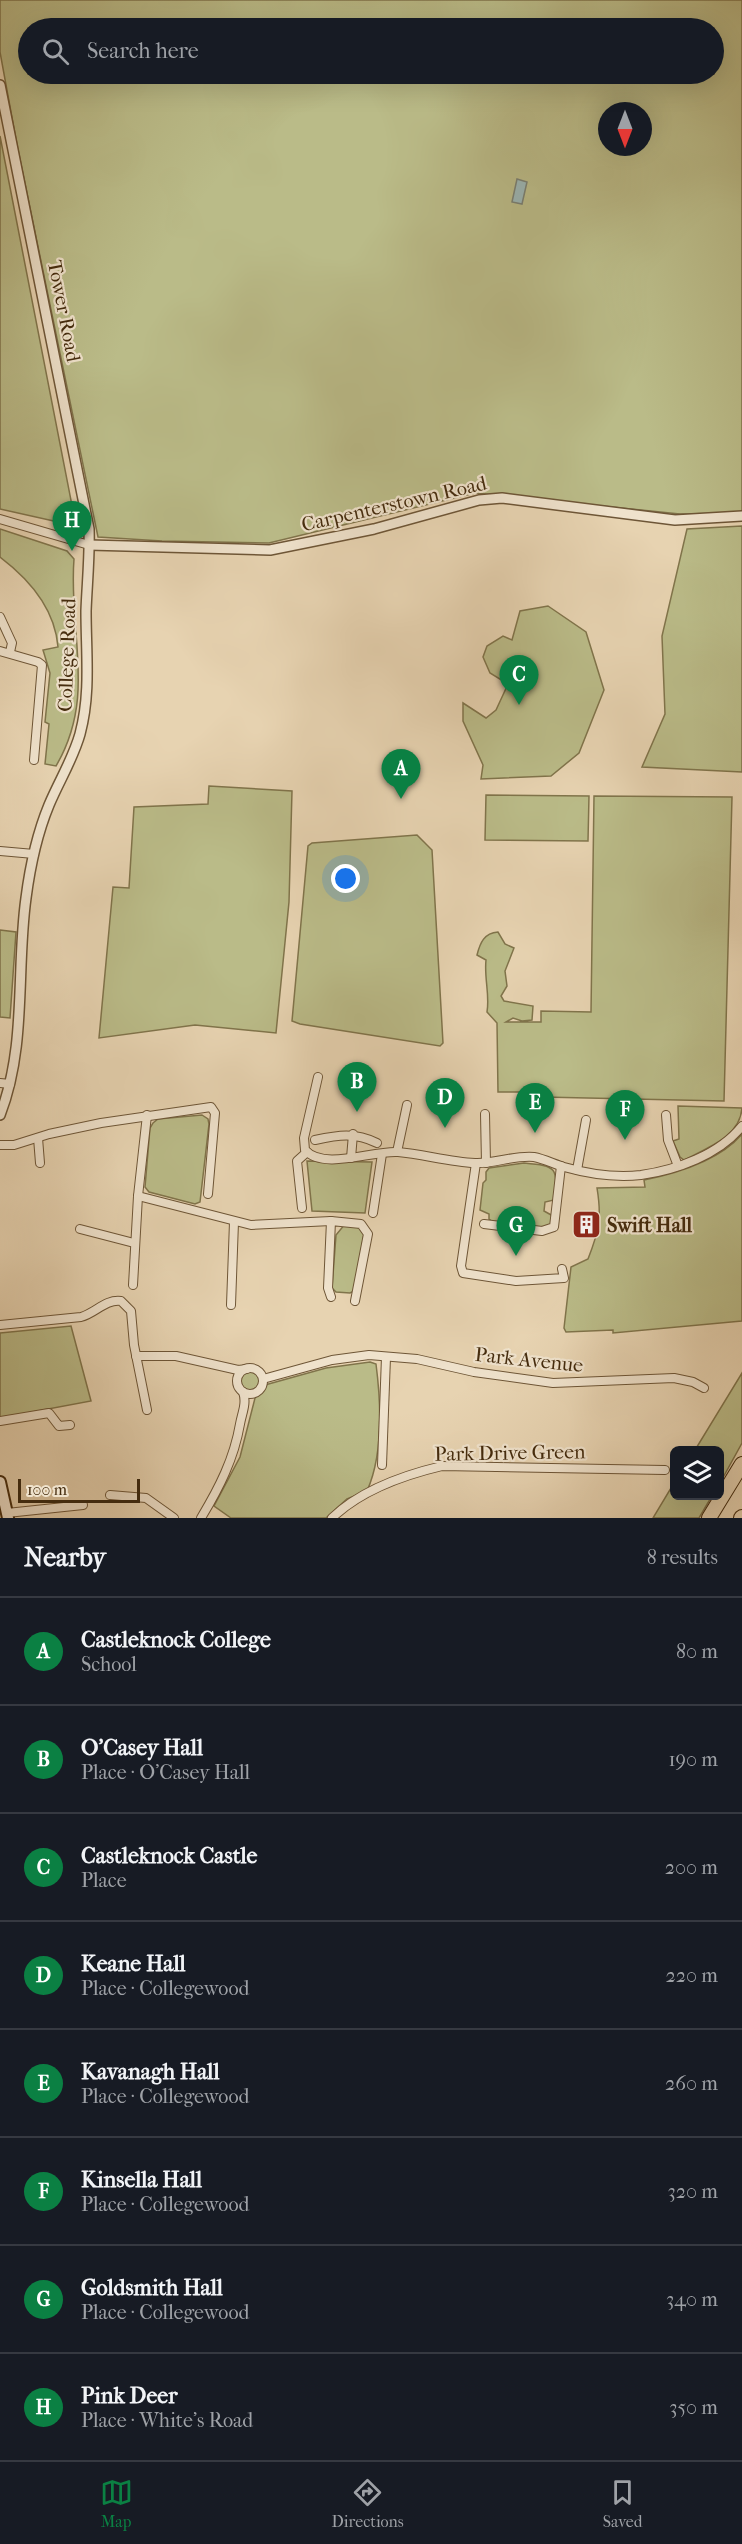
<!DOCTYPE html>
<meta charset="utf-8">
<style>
:root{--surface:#171b24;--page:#20242c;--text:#f1f3f6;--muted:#9ea1a6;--line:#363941;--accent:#0b8043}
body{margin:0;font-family:"IM FELL French Canon",serif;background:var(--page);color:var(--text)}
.controls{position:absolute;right:18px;bottom:18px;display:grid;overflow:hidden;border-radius:9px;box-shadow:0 6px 24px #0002}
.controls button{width:54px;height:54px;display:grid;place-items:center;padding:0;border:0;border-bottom:2px solid var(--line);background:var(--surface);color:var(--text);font:30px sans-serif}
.compass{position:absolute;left:598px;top:102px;width:54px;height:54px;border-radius:50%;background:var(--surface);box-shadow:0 6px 24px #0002;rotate:180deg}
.scale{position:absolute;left:18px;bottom:15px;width:122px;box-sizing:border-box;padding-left:6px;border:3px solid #452c0e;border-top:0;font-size:16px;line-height:21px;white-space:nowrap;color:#452c0e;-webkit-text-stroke:4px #efe2cc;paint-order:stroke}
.you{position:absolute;left:346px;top:879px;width:21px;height:21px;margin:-15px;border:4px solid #fff;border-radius:50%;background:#1a73e8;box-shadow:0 0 0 9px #1a73e833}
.badge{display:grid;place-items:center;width:39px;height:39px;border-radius:50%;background:var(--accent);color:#fff;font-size:20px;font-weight:700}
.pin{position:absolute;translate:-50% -50px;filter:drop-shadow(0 2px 3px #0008)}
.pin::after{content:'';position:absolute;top:32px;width:21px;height:18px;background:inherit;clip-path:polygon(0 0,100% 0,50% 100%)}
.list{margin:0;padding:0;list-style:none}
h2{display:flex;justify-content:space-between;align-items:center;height:78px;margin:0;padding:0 24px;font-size:26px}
h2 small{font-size:20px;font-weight:400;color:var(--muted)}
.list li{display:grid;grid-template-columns:39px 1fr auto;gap:18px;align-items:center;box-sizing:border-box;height:108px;padding:0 24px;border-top:2px solid var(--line)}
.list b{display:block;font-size:22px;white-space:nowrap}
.list p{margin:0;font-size:20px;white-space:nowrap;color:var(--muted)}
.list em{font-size:20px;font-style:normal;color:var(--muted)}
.icon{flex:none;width:33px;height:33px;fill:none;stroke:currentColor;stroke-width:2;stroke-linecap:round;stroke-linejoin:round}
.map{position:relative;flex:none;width:742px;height:1518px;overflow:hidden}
.search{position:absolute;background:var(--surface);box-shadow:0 6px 24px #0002;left:18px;right:18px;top:18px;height:66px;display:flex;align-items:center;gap:15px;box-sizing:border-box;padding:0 21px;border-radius:33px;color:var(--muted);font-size:22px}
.sheet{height:942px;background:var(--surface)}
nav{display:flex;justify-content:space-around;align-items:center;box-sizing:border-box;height:84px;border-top:2px solid var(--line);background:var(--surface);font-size:16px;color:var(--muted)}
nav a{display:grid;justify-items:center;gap:3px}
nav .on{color:var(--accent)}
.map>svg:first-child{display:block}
</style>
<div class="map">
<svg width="742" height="1518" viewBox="0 0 742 1518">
<rect width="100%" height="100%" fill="#e7d3b1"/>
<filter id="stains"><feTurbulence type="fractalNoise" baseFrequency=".00333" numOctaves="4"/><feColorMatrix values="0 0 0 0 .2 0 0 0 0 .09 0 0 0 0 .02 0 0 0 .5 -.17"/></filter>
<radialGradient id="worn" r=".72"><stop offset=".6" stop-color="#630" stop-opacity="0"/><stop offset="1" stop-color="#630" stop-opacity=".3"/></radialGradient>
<!-- green -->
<g fill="#babb88" stroke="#80744b" stroke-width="1.5" fill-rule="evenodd">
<path d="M0,0H742V513L680,514L475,493L269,543L162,541L98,537L17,145L0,52ZM28,28H714V74H28ZM607,111H643V147H607Z"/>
<path d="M0,136L76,526L0,509Z"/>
<path d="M742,526V772L642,767L665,714L662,636L687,529Z"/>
<path d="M0,529L67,551L74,559C68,633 97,696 56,766L45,764L49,724L45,722L50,673L43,650L58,647C55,609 29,579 0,557Z"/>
<path d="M548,606L586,632L604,690L579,753L551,776L481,779L483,765L463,721V703L486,718L496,710L508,684L490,673L483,657L487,646L503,636L512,640L520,611Z"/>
<path d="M209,786L292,791L289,902L276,1033L195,1025L99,1038L113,887L129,888L134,807L208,804Z"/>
<path d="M486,795L589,796L588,841L485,840Z"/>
<path d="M594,796L732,797L724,1101L542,1097V1092H498L497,1023L487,1012C490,995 484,978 486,960L477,955C480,943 484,933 498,932L505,944L514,948L505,971L507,986L501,996L504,1001L533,1006L532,1020L522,1021L513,1018L506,1022H541V1011L591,1012Z"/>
<path d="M417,835L432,850L443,1043L440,1046L300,1024L292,1021L308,846L312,843Z"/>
<path d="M0,930L16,932L10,1018L0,1017Z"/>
<path d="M678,1106L742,1108C740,1137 707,1148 684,1160L680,1157L673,1141L679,1139Z"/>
<path d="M202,1115L208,1119L209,1124L200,1202L195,1204L149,1192L145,1187L150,1128L153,1123L158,1119Z"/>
<path d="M742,1134V1321L613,1333V1330L566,1332L564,1328L571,1267L588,1259C599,1231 602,1218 597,1188L645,1187L644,1180C678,1173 719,1161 742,1134Z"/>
<path d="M307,1161L372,1162L365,1213L312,1211Z"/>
<path d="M524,1163C557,1166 558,1167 554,1200L545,1202L544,1211L553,1216L551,1225L546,1228L493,1222L489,1219V1214L480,1210L483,1183L486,1180V1172L489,1168Z"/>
<path d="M345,1224L360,1228L364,1234L354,1291L350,1293L336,1292L332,1288L336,1235Z"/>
<path d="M71,1326L91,1401L0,1418V1333Z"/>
<path d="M370,1362L376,1364C381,1403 383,1455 367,1491L347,1499L326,1518H231L214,1506L240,1457L255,1398L265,1385L326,1368Z"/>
<circle cx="250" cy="1381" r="9"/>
<path d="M742,1373V1443L720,1483V1450H695Z"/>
<path d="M674,1483V1496H712L699,1518H653Z"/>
</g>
<!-- water -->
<path fill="#9ab6b6" stroke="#787f73" stroke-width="1.5" d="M517,179L527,182L522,204L512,202Z"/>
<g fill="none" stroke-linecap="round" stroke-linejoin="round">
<defs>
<g id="minor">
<path d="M0,519L89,545"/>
<path d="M0,617L12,643L10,652"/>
<path d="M0,651L38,662L42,665L34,760"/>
<path d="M0,851L34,854"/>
<path d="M318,1077L304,1138L305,1150C324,1171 373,1150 398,1152C423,1154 449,1162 475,1163C494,1164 514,1155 534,1157C544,1159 554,1164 564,1167C589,1174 615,1178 641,1175C676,1170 719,1155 742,1126"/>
<path d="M0,1083L10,1084"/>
<path d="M485,1114L486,1163"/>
<path d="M666,1115L668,1140L678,1166"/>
<path d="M38,1138L40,1163"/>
<path d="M315,1140C338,1135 355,1132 377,1143"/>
<path d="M0,1145H14L49,1134L101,1123L211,1107L215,1113L208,1194"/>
<path d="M397,1152L407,1105"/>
<path d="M351,1158L353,1134"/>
<path d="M476,1163L461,1266L463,1273L516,1281L564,1278L562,1269"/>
<path d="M577,1170L586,1120"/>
<path d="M138,1196L251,1225L331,1221"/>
<path d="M302,1208L297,1161L307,1152"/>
<path d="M373,1213L382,1154"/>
<path d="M484,1224L542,1231L554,1227L561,1166"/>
<path d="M80,1229L134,1243"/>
<path d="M133,1285L138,1196L147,1115"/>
<path d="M331,1297L328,1288L331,1221L361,1224L368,1234L355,1301"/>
<path d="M231,1305L234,1222"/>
<path d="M0,1325L81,1317C96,1313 105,1299 121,1301L131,1311L134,1345L147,1410"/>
<path d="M136,1356H176L238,1370L247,1369"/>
<circle cx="250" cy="1381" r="13"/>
<path d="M263,1379L332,1360L369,1355L417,1359L474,1372L553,1383L674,1378L693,1382L704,1388"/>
<path d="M0,1421L49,1413L59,1426L70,1425"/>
<path d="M382,1465L386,1357"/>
<path d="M110,1495L146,1498L174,1518"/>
<path d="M7,1513L83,1505"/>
<path d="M201,1518C219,1488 234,1459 240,1424C242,1413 247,1403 243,1392"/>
<path d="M332,1518C361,1490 404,1475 442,1466L665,1470"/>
</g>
<g id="tertiary">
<path d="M0,85L89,529C90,556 87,584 86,611C86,653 91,693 80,734C73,759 59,781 49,805C37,834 30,867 26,898C16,969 27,1046 0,1115"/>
<path d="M89,545L270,550L374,529L479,500L502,498L675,520L742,516"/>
</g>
<path id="secondary" d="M0,1482L8,1518"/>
<g id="motorway">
<path d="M709,1518L742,1464"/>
<path d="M741,1518L742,1517"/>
</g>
</defs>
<!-- minor casing -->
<use href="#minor" stroke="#6e5637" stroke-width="10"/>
<!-- tertiary casing -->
<use href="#tertiary" stroke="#6e5637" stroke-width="12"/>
<!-- secondary casing -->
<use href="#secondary" stroke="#452c0e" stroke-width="14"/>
<!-- motorway casing -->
<use href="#motorway" stroke="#452c0e" stroke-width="16"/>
<!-- minor -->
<use href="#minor" stroke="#efe2cc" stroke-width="8"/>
<!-- tertiary -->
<use href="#tertiary" stroke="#efe2cc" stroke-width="9"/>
<!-- secondary -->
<use href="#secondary" stroke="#efe2cc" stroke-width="10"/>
<!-- motorway -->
<use href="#motorway" stroke="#e7d3b1" stroke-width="14"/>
</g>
<!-- icons -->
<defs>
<symbol id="building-square" viewBox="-11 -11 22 22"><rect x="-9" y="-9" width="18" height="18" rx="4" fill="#8f2418" stroke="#efe2cc"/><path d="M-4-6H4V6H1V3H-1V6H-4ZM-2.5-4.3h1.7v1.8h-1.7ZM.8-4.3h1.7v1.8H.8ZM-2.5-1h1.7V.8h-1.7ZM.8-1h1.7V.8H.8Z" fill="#fff"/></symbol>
</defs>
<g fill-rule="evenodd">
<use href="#building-square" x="570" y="1208" width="33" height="33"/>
</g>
<g text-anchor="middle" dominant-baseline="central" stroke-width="4.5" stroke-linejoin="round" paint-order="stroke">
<!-- street labels -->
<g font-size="20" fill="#452c0e" stroke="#efe2cc">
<text transform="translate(64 311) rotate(79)">Tower Road</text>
<text transform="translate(394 504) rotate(-13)">Carpenterstown Road</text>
<text transform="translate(67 655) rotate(-88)">College Road</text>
<text transform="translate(529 1360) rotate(6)">Park Avenue</text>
<text transform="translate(510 1453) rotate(-1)">Park Drive Green</text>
</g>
<!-- poi labels -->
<g font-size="20" font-weight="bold" fill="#452c0e" stroke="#efe2cc" text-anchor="start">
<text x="607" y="1225">Swift Hall</text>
</g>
</g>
<rect width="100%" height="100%" filter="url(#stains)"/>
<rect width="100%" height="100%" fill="url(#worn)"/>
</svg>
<div class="controls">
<button><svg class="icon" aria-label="layers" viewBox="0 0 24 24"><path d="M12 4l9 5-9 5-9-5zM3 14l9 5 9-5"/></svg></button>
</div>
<svg class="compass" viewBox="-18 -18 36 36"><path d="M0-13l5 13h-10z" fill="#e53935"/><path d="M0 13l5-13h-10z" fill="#9ea1a6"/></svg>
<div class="scale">100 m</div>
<div class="you"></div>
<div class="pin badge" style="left:401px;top:799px">A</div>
<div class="pin badge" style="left:357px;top:1112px">B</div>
<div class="pin badge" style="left:519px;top:705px">C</div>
<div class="pin badge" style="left:445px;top:1128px">D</div>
<div class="pin badge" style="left:535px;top:1133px">E</div>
<div class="pin badge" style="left:625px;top:1140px">F</div>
<div class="pin badge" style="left:516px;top:1256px">G</div>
<div class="pin badge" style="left:72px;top:551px">H</div>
<div class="search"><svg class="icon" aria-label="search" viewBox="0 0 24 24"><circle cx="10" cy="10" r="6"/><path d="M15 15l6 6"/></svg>Search here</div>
</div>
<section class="sheet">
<h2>Nearby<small>8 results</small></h2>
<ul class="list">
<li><span class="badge">A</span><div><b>Castleknock College</b><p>School</p></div><em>80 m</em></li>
<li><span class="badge">B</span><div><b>O'Casey Hall</b><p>Place · O'Casey Hall</p></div><em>190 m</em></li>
<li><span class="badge">C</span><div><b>Castleknock Castle</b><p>Place</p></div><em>200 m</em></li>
<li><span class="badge">D</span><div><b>Keane Hall</b><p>Place · Collegewood</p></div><em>220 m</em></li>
<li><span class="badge">E</span><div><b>Kavanagh Hall</b><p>Place · Collegewood</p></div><em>260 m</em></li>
<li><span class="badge">F</span><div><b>Kinsella Hall</b><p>Place · Collegewood</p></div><em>320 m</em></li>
<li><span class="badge">G</span><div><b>Goldsmith Hall</b><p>Place · Collegewood</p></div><em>340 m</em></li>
<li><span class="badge">H</span><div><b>Pink Deer</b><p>Place · White's Road</p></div><em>350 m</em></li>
</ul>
</section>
<nav>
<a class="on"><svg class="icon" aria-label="map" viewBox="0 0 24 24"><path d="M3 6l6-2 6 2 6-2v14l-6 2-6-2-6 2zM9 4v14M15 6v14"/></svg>Map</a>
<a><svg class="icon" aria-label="directions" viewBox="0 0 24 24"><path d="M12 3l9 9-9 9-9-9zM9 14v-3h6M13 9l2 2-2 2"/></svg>Directions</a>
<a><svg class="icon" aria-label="saved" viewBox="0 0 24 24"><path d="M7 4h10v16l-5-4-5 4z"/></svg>Saved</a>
</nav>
